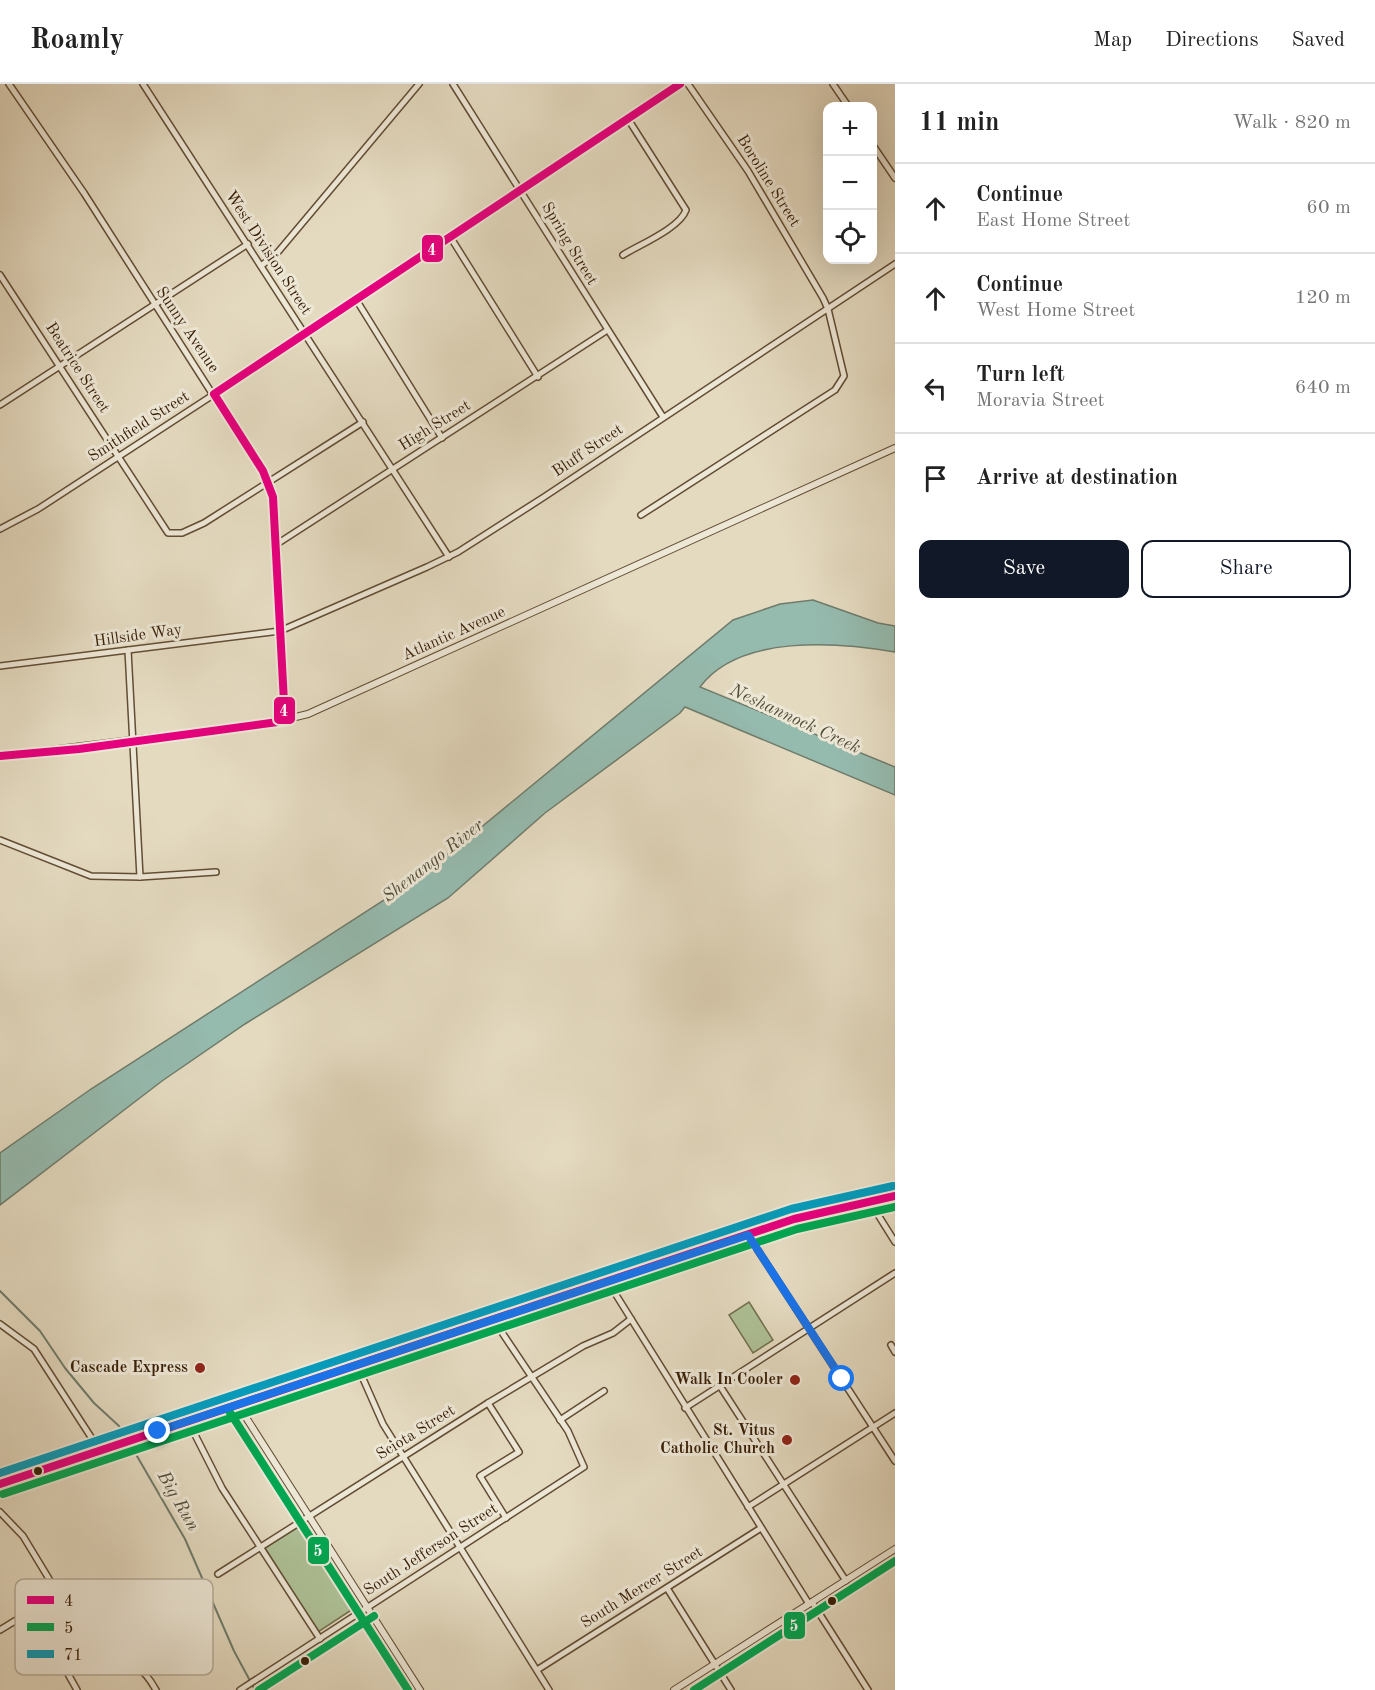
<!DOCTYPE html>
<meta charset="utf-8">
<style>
:root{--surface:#fff;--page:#f2f2f2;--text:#222;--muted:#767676;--line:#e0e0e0;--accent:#111827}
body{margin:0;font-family:"Old Standard TT",serif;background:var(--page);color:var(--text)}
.controls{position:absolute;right:18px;top:18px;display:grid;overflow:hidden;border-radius:12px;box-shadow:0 6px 24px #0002}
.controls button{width:54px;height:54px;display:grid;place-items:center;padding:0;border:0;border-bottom:2px solid var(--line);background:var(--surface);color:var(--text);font:30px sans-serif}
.stop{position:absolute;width:18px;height:18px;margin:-14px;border:4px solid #1a73e8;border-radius:50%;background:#fff}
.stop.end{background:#1a73e8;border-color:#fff;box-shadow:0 2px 6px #0008}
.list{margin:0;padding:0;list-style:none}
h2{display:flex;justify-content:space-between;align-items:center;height:78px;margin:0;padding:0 24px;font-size:26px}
h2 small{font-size:20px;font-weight:400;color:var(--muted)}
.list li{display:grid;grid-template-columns:39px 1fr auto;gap:18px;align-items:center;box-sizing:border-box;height:90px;padding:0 24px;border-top:2px solid var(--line)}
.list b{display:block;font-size:22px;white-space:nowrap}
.list p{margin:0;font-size:20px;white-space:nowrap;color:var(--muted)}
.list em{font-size:20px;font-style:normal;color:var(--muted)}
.actions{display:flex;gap:12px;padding:18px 24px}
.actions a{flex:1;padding:14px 0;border:2px solid var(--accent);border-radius:12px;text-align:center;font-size:21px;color:var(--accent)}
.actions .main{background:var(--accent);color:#fff}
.icon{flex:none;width:33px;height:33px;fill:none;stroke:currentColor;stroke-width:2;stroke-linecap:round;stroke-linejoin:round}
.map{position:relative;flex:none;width:895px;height:1606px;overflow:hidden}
header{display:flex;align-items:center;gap:36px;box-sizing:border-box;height:84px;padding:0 30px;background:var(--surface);border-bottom:2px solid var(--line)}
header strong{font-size:28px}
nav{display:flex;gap:33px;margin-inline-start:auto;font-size:21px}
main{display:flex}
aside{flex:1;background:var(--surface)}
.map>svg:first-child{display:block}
</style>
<header>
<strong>Roamly</strong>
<nav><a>Map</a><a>Directions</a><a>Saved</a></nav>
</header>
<main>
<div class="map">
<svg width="895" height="1606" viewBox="0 0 895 1606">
<rect width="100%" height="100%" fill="#e4dac0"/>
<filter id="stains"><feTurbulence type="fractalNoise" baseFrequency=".00333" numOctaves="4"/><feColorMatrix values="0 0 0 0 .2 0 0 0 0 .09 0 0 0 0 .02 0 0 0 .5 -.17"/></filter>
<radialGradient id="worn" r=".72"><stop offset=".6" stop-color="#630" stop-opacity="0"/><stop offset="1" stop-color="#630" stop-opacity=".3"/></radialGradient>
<!-- green -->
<g fill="#aec197" stroke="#72704e" stroke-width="1.5">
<path d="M749,1218L773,1256L753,1269L729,1231Z"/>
<path d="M306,1438L359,1521L318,1548L265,1464Z"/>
</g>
<!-- water -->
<path fill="#95bbaf" stroke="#6f7c6b" stroke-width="1.5" d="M813,516L878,539L895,542V568C838,558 739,550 700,603L895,683V711L685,623L680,629L545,729L448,814L245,940L162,997L0,1121V1069L91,1005L409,800L479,745L733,536L780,520Z"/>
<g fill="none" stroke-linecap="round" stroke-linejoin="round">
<!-- stream -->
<g stroke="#6f7c6b" stroke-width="2">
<path d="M0,1207L40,1247L65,1284L94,1319L119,1342L127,1356"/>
<path d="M130,1360L185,1455L234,1567L255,1606"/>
</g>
<defs>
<g id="minor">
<path d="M9,0L84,109L268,397L273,413L277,460L285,637"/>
<path d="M143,0L449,473"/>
<path d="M453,0L663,333"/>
<path d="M833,0L848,22"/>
<path d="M872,60L895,94"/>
<path d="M451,154L538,293"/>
<path d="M623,171C639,161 680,144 686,126L628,35"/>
<path d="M261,182L278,168L419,0"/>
<path d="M0,191L168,449H182L204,439L363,338"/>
<path d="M357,217L442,354"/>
<path d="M0,321L248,160"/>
<path d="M641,431L835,306L844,292L828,225L823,214L748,87L688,0"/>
<path d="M0,445L38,425L328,236L680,0"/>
<path d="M277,460L606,247"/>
<path d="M128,566L140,793"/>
<path d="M0,582L280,547L427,483L458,468L544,413L895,180"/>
<path d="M0,756L91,792L140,793L216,788"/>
<path d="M870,1118L895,1158"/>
<path d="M748,1151L895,1377"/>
<path d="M608,1198L809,1520"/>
<path d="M0,1240L34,1265L100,1367"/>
<path d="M891,1261L895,1268"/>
<path d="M357,1281L383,1340L549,1606"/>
<path d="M720,1302L846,1497"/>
<path d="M488,1319L519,1368L480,1392L506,1434"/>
<path d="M685,1324L895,1189"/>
<path d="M560,1336L604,1307"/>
<path d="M188,1337L222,1404L320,1555"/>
<path d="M748,1423L895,1329"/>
<path d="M0,1428L23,1452L97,1574C117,1594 131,1561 156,1606"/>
<path d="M218,1490L488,1319L583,1262L613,1249L631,1235"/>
<path d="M667,1504L731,1606"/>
<path d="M812,1518L868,1606"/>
<path d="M67,1523L49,1556L77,1606"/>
<path d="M0,1546L59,1510"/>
<path d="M537,1586L761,1444"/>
<path d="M240,1606L584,1383L568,1347L503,1250L497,1234"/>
</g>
<g id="tertiary">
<path d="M0,672L271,639L308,630L895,364"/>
<path d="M238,1321L420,1606"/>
<path d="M674,1606L895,1465"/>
</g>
<path id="primary" d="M0,1400L794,1135L895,1112"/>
</defs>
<!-- minor casing -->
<use href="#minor" stroke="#624d34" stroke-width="8"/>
<!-- tertiary casing -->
<use href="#tertiary" stroke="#624d34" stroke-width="8"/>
<!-- primary casing -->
<use href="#primary" stroke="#371e06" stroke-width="10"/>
<!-- minor -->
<use href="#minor" stroke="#ede7d6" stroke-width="5"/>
<!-- tertiary -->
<use href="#tertiary" stroke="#ede7d6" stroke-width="6"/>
<!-- primary -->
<use href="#primary" stroke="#e2bd80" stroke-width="8"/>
<defs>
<g id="bus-1">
<path d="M0,672L79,665L285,637L273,413L263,387L214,310L680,0"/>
<path d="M0,1400L794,1135L895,1112"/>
</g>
<g id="bus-2">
<path d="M229,1327L408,1606"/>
<path d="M3,1410L797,1145L895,1123"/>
<path d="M259,1606L374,1532"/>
<path d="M694,1606L895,1477"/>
</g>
<path id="bus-3" d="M0,1389L791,1125L893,1102"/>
</defs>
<!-- bus-1 casing -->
<use href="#bus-1" stroke="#ede7d6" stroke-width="12"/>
<!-- bus-2 casing -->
<use href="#bus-2" stroke="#ede7d6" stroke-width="12"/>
<!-- bus-3 casing -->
<use href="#bus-3" stroke="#ede7d6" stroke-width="12"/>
<!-- bus-1 -->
<use href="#bus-1" stroke="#e5007d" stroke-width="8"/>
<!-- bus-2 -->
<use href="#bus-2" stroke="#00a651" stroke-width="8"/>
<!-- bus-3 -->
<use href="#bus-3" stroke="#069bba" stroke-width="8"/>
</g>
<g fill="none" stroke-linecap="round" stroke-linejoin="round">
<!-- route -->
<path stroke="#1a73e8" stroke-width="8" d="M158,1347L748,1151L842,1295"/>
</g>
<!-- markers -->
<g fill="#8f2418" stroke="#ede7d6" stroke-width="2">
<circle cx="200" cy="1284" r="6"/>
<circle cx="795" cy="1296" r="6"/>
<circle cx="787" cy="1356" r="6"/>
</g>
<g fill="#371e06" stroke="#ede7d6" stroke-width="2">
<circle cx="38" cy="1387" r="5"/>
<circle cx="832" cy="1517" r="5"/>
<circle cx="305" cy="1577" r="5"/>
</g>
<g text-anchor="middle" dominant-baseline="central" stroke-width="6" stroke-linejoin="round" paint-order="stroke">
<!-- street labels -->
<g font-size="16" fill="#371e06" stroke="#ede7d6">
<text transform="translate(768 97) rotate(58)">Boroline Street</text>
<text transform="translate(569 160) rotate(59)">Spring Street</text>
<text transform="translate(268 169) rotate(57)">West Division Street</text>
<text transform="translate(187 246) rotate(56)">Sunny Avenue</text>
<text transform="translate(77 284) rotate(57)">Beatrice Street</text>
<text transform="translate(435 342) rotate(-32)">High Street</text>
<text transform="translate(139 343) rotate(-33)">Smithfield Street</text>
<text transform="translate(588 367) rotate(-34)">Bluff Street</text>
<text transform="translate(454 550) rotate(-24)">Atlantic Avenue</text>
<text transform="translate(138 552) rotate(-8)">Hillside Way</text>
<text transform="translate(416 1349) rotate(-32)">Sciota Street</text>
<text transform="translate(431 1466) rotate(-33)">South Jefferson Street</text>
<text transform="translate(642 1504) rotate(-32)">South Mercer Street</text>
</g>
<!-- poi labels -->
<g font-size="16" font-weight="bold" fill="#371e06" stroke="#ede7d6" text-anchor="end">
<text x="188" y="1284">Cascade Express</text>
<text x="783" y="1296">Walk In Cooler</text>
<text x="775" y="1347">St. Vitus<tspan x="775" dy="18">Catholic Church</tspan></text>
</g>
<!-- water labels -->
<g font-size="18" font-style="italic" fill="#534d39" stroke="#ede7d6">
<text transform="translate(795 635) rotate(25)">Neshannock Creek</text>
<text transform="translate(433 777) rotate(-38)">Shenango River</text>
<text transform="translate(178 1417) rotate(60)">Big Run</text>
</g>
</g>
<!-- legend -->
<rect x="15" y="1495" width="198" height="96" rx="9" fill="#ede7d6" stroke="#b6ab98" stroke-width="1.5"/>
<rect x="27" y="1512" width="27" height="8" fill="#e5007d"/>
<rect x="27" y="1539" width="27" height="8" fill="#00a651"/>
<rect x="27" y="1566" width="27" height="8" fill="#069bba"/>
<g font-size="16" fill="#371e06">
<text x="64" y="1522">4</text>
<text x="64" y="1549">5</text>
<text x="64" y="1576">71</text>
</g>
<g stroke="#ede7d6" stroke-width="2">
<rect x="421" y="150" width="23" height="29" rx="6" fill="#e5007d"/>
<rect x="273" y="612" width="23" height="29" rx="6" fill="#e5007d"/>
<rect x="307" y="1452" width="23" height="29" rx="6" fill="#00a651"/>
<rect x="783" y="1527" width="23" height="29" rx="6" fill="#00a651"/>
</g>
<g font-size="16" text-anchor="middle" font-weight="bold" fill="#fff">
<text x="432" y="171">4</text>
<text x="284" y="632">4</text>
<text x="318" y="1472">5</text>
<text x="794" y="1547">5</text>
</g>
<rect width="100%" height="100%" filter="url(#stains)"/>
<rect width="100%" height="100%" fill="url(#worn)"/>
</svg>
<div class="controls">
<button>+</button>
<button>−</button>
<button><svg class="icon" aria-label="locate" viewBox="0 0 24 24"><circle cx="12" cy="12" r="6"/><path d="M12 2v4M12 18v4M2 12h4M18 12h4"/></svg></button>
</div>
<div class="stop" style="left:842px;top:1295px"></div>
<div class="stop end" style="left:158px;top:1347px"></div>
</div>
<aside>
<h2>11 min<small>Walk · 820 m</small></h2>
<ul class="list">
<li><svg class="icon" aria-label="ahead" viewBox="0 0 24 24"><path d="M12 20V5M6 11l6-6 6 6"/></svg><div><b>Continue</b><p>East Home Street</p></div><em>60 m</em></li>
<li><svg class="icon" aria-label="ahead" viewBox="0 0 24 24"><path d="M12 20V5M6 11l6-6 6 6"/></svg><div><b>Continue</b><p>West Home Street</p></div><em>120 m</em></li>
<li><svg class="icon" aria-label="left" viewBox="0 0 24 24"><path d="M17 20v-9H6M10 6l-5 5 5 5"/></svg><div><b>Turn left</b><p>Moravia Street</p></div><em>640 m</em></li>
<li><svg class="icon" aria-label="arrive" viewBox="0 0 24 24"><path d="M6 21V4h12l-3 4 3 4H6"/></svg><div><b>Arrive at destination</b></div></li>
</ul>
<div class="actions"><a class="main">Save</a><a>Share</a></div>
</aside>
</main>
